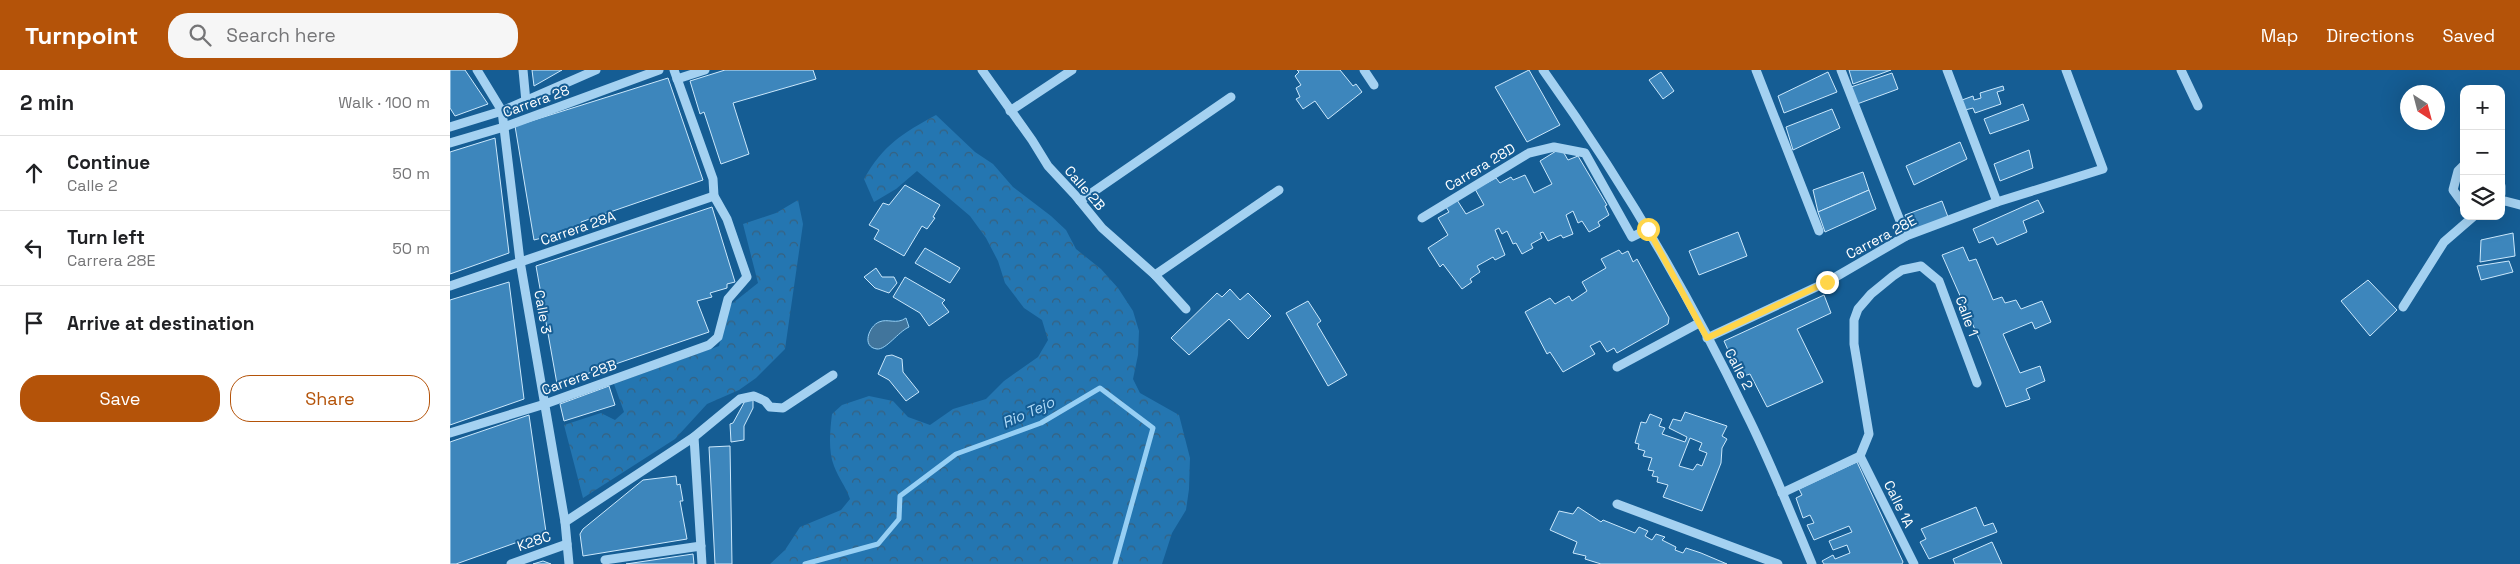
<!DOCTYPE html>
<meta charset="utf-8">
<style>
:root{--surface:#fff;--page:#f6f6f6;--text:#202124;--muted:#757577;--line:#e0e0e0;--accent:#b45309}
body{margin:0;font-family:"Space Grotesk",sans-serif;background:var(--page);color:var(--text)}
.controls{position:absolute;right:15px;top:15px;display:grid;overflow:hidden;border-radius:10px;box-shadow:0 5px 20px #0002}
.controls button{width:45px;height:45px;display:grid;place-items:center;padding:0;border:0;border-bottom:1px solid var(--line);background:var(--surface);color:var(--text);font:25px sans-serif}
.compass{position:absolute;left:1950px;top:15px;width:45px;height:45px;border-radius:50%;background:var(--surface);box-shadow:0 5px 20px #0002;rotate:144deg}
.stop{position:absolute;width:15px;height:15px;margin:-11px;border:4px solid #ffd54a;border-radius:50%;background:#fff}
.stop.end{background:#ffd54a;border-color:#fff;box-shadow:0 1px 5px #0008}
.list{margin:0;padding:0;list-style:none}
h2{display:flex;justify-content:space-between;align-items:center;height:65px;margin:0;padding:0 20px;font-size:21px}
h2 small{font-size:16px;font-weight:400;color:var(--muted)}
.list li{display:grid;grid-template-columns:32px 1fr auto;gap:15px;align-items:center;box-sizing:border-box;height:75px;padding:0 20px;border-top:1px solid var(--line)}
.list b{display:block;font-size:19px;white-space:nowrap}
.list p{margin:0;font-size:16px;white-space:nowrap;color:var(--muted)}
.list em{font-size:16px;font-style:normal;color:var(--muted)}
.actions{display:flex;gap:10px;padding:15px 20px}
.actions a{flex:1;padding:11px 0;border:1px solid var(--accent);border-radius:20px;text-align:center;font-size:18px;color:var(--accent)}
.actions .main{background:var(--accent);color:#fff}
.icon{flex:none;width:28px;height:28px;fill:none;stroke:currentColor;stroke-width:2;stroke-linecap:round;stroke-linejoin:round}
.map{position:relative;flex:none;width:2070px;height:494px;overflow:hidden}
header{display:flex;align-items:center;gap:30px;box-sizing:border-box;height:70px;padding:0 25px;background:var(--accent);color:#fff}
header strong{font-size:24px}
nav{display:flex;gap:28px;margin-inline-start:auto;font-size:18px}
.search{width:350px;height:45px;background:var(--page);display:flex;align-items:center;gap:12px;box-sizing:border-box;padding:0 18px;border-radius:20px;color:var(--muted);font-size:19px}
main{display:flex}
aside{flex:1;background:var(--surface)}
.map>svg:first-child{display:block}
</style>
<header>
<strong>Turnpoint</strong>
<div class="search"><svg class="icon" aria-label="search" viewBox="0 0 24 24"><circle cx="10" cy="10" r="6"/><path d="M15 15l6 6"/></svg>Search here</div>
<nav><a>Map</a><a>Directions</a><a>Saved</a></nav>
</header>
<main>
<aside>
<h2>2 min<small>Walk · 100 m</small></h2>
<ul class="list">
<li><svg class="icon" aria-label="ahead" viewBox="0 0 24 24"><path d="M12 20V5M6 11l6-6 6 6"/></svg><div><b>Continue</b><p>Calle 2</p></div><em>50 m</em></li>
<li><svg class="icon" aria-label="left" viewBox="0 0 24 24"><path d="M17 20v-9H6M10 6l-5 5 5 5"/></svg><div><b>Turn left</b><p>Carrera 28E</p></div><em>50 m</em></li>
<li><svg class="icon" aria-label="arrive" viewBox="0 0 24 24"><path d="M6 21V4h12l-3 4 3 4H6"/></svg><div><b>Arrive at destination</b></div></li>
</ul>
<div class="actions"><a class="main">Save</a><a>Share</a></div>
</aside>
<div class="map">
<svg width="2070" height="494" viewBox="0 0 2070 494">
<defs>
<pattern id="forest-crowns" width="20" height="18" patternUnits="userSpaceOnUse" patternTransform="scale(1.25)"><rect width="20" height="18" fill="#2476b1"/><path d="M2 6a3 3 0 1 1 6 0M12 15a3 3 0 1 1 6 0" fill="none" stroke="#38617e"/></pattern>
</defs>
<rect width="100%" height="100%" fill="#155d94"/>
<!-- forest -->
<g fill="url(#forest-crowns)">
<path d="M486,45L525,82L543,94L563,117L601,146L616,160L626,179L651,199L668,218L683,241L689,261L688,285L683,309L690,323L729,345L740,388L739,419L736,440L722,463L712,494H320L335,480L350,457L391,440L400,429C395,415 389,409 384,396C378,381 380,360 382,344L392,335L419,326L443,331L458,347L480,355L503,339L536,329L554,311L588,287L598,270L592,250L574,238L555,213L548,191L536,168L520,146L467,101L446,119L424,132L414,109C433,75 453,63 486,45Z"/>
<path d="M348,130L353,154L335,279L306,308L289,320L257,334L225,369L133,428L114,355L151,343L165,350L174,342L164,314L269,276L279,236L308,213L293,154L326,143Z"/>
</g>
<!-- water -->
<path fill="#41759c" stroke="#96cff4" d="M456,248L459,257C448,262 436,280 427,279C411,277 419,256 429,252C438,248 446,255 456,248Z"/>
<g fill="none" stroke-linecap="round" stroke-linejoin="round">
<!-- stream -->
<path stroke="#96cff4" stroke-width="5" d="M355,494L428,474L449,449L450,426L506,384L591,353L650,318L703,358L665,494"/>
</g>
<!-- building -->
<g fill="#3d86bc" stroke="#cbe8fc" fill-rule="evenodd">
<path d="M0,0H15L38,34L5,46L0,38Z"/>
<path d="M82,0H112L84,16Z"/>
<path d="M275,0H363L366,9L283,33L299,84L271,94L254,42L250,44L240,11Z"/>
<path d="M847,0H890L903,16L906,14L912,22L878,49L865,31L853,39L846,29L850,27L846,18L851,15L845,6L849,2Z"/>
<path d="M1079,0L1110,55L1077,72L1045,17Z"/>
<path d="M1399,0H1441L1403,14Z"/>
<path d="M1211,2L1224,21L1213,29L1199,10Z"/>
<path d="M1378,2L1387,22L1334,43L1328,26Z"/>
<path d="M1442,3L1448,19L1407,34L1401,17Z"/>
<path d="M218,8L253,110L131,152L134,159L116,165L115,162L84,170L65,56Z"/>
<path d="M1553,16L1554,20L1547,22L1551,34L1525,43L1523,38L1515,40L1512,30L1523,26L1524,30L1531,28L1530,23Z"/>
<path d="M1573,34L1579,50L1540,64L1534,49Z"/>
<path d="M1382,39L1390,58L1343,80L1336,57Z"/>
<path d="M45,68L59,183L0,204V82Z"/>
<path d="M1510,72L1517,89L1464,115L1456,96Z"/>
<path d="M1111,78L1118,90L1128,86L1157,135L1155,136L1159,145L1148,152L1150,156L1139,162L1132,151L1128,153L1123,141L1116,145L1123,164L1113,168L1111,165L1098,171L1093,162L1090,163L1092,168L1081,174L1083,178L1072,184L1066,173L1063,174L1057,161L1052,164L1049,158L1045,160L1055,185L1045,190L1043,187L1027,196L1030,202L1020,209L1022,212L1012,219L993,194L990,197L978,178L998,165L988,148L999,142L996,137L1007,130L1016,144L1034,135L1025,119L1046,108L1050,113L1061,107L1063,110L1075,105L1084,123L1102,114L1090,91Z"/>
<path d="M1579,80L1583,98L1550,111L1544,94Z"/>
<path d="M1413,102L1419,120L1368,142L1363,120Z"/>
<path d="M455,115L490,135L483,147L485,148L477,159L472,156L454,186L424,169L429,160L419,155L433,133L439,135Z"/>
<path d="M1419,120L1426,139L1375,162L1368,142Z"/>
<path d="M1588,130L1594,142L1573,151L1577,162L1547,175L1543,167L1529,173L1523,159Z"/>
<path d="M1492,131L1498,147L1461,162L1455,145Z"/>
<path d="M262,137L285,212L277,214V218L260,223L262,227L247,231L259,262L107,314L86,196Z"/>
<path d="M1288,162L1297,186L1249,205L1239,181Z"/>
<path d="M2063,163L2065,186L2030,192L2031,170Z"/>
<path d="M1513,177L1519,191L1526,189L1543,230L1552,227L1555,233L1566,230L1571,239L1592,231L1601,252L1585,259L1582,252L1553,264L1570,303L1590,296L1595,311L1576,319L1580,329L1556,337L1530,271L1492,185Z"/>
<path d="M475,178L510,198L500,213L465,193Z"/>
<path d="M1169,180L1172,184L1178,181L1183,192L1187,189L1219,248L1218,254L1167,283L1164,278L1157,282L1150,271L1140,276L1145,284L1113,302L1100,282L1097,284L1075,242L1100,228L1105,234L1119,226L1122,231L1137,221L1132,212L1156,198L1151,189Z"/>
<path d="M2059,191L2063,202L2031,210L2027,196Z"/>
<path d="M426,198L432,207H444L447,213L439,223L425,218L414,207Z"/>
<path d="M455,207L495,230L492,233L499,242L479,256L470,243L443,227Z"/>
<path d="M1918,210L1947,240L1920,266L1891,231Z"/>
<path d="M59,212L74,329L0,355V230Z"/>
<path d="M780,219L790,230L798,223L821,246L798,269L779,249L739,285L721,268L767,223L772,227Z"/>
<path d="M1374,225L1381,243L1347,259L1373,312L1317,337L1300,304L1290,307L1274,271Z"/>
<path d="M858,231L871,251L867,254L897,305L878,316L836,243Z"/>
<path d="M442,285L452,289L453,302L469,322L456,331L439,310L428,304L436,286Z"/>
<path d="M159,316L165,335L114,351L110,334Z"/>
<path d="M303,330V338L294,356V370L281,372L280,354L283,353L295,331Z"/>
<path d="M1235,342L1277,356L1272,366L1277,369L1272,378L1271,393L1252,441L1213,427L1218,415L1207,412L1208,407L1202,406L1204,401L1198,400L1202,388L1193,386L1195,381L1188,379L1189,374L1185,373L1191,352L1196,353L1200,344L1212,349L1209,356L1215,358L1212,364L1235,372L1237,367L1219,358L1223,349L1231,351ZM1240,368L1252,373L1249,380L1257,383L1252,396L1247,394L1243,400L1229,396Z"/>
<path d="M79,345L96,462L6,494H0V372Z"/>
<path d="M280,376L282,494H265L259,377Z"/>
<path d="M1407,392L1453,492L1452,494H1374L1372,491L1383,485L1385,489L1400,483L1397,475L1383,480L1379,471L1402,462L1399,456L1364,470L1357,455L1364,453L1360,445L1353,448L1346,428L1352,425L1349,419Z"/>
<path d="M226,406L227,415L230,414L233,431H230L237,469L133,486L130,464L133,459L193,410Z"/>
<path d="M1128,437L1151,452L1153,450L1185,463L1189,457L1198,461L1195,466L1202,470L1206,464L1215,467L1212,470L1226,477L1225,480L1233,483L1236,478L1251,483L1277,494H1151L1135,489L1136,486L1123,483L1127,472L1100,460L1109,441L1123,444Z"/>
<path d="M1526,437L1534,456L1543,453L1547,462L1479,489L1470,472L1476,469L1471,459Z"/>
<path d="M1542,472L1552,494H1505L1503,489Z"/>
<path d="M243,484L244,494H176Z"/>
<path d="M93,491L101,494H83Z"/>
</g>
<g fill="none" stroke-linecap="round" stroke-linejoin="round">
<!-- minor -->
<g stroke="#a4d1f1" stroke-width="9">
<path d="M27,0L52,41L70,191L115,452L119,494"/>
<path d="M73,0L76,32"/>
<path d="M532,0L582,70L598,96L625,125L652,158L705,205L736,239"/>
<path d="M914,0L924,15"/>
<path d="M1093,0C1171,109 1239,224 1297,345C1321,393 1341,444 1362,494"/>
<path d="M1306,0L1369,161"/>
<path d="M1391,0L1456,166"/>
<path d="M1497,0L1547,132"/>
<path d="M1731,0L1748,36"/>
<path d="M227,9L255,0"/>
<path d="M560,41L622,0"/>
<path d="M0,57L52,41L146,0"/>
<path d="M0,73L54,57L209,0"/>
<path d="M2014,95L2008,101L2003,120L2014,135"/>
<path d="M2051,116V124"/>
<path d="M630,131L781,27"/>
<path d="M2051,133L2055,131L2070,135"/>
<path d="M972,148L1079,83L1104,77L1135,83L1182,167L1198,159"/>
<path d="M705,205L829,120"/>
<path d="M0,216L264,126"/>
<path d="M1953,237L1994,172L2024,146"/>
<path d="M1257,268L1377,212L1456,166L1547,132L1653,99L1616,0"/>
<path d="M1167,297L1249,253"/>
<path d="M0,363L95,334L259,275L268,267L278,229L297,207L277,149L264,126L263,109L224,0"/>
<path d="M244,367L252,494"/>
<path d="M1410,386L1464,494"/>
<path d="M1332,423L1410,386L1419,364L1404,274V250L1408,239L1421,224L1443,206L1452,200L1471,196L1489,211L1527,313"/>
<path d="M1167,434L1328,494"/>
<path d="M115,452L244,367L290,329L304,326L315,331L320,337L333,338L383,305"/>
<path d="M155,490L251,476"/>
<path d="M61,494L117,474"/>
</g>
</g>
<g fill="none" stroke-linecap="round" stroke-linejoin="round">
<!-- route -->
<path stroke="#ffd54a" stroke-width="6" d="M1198,159L1257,268L1377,212"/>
</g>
<g text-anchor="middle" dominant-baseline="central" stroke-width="4" stroke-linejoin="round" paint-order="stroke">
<!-- street labels -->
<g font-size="14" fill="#fff" stroke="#155d94">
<text transform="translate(86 31) rotate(-20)">Carrera 28</text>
<text transform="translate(1030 97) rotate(-31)">Carrera 28D</text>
<text transform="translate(635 118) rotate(49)">Calle 2B</text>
<text transform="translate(128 158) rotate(-19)">Carrera 28A</text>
<text transform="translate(1431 167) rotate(-28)">Carrera 28E</text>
<text transform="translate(93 242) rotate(80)">Calle 3</text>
<text transform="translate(1517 246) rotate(70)">Calle 1</text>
<text transform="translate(1289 299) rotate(62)">Calle 2</text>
<text transform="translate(129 307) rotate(-20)">Carrera 28B</text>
<text transform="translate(1449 434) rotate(64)">Calle 1A</text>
<text transform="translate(84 471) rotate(-19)">K28C</text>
</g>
<!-- water labels -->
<g font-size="15" font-style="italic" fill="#b0dbf8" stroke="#155d94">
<text transform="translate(578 342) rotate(-24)">Rio Tejo</text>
</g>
</g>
</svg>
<div class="controls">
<button>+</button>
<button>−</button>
<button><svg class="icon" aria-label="layers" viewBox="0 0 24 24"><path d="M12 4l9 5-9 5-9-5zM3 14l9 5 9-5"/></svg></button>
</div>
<svg class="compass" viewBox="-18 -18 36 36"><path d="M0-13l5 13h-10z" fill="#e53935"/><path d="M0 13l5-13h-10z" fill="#757577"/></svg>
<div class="stop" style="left:1198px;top:159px"></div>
<div class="stop end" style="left:1377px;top:212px"></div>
</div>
</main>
